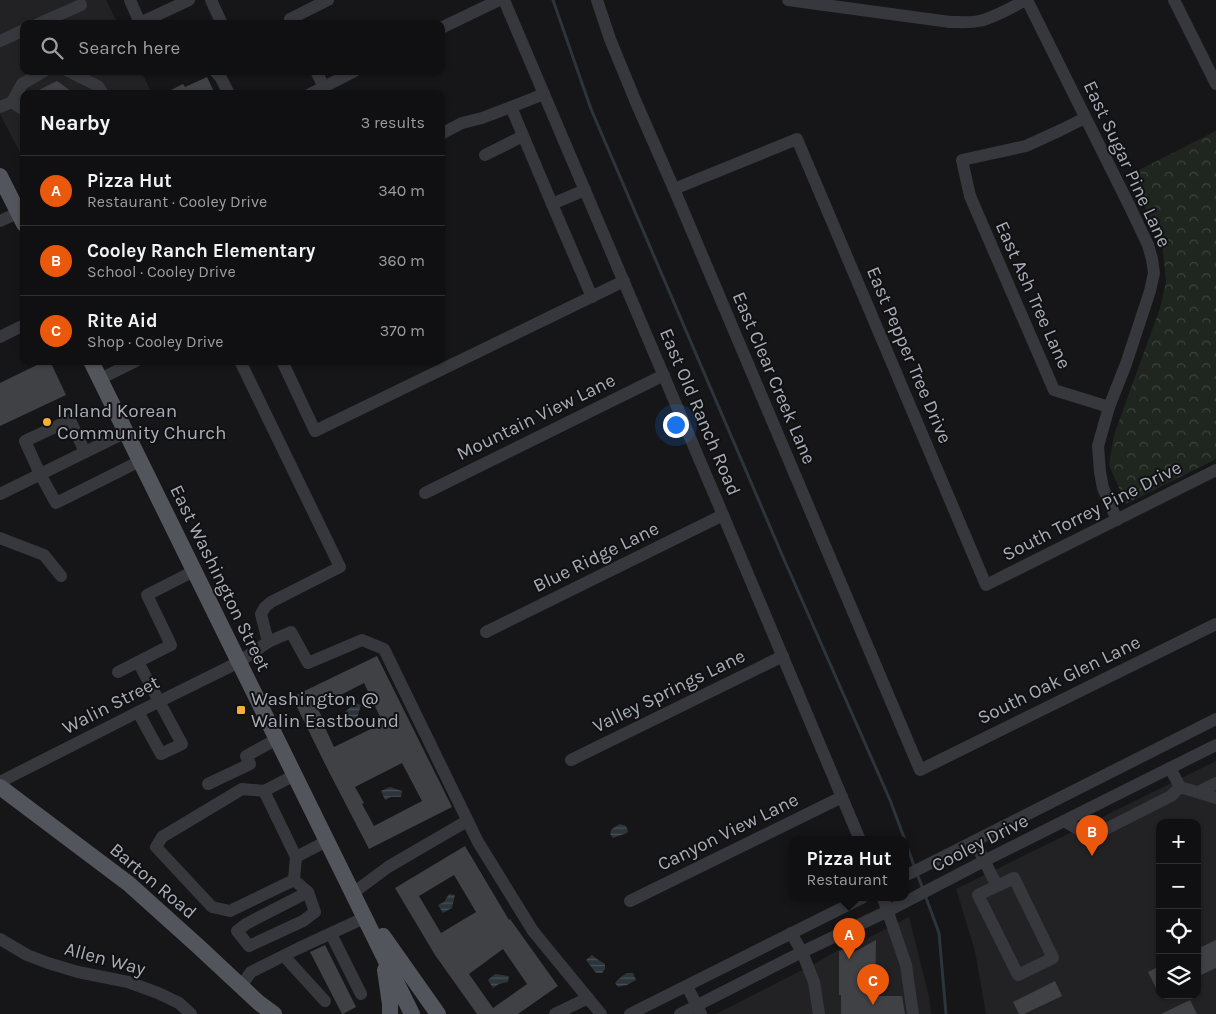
<!DOCTYPE html>
<meta charset="utf-8">
<style>
:root{--surface:#101012;--page:#1e1e20;--text:#f1f3f6;--muted:#9c9d9f;--line:#303032;--accent:#ea580c}
body{margin:0;font-family:Karla,sans-serif;background:var(--page);color:var(--text)}
.controls{position:absolute;right:15px;bottom:15px;display:grid;overflow:hidden;border-radius:10px;box-shadow:0 1px 4px #0004}
.controls button{width:45px;height:45px;display:grid;place-items:center;padding:0;border:0;border-bottom:1px solid var(--line);background:var(--surface);color:var(--text);font:25px sans-serif}
.you{position:absolute;left:675px;top:424px;width:18px;height:18px;margin:-12px;border:4px solid #fff;border-radius:50%;background:#1a73e8;box-shadow:0 0 0 8px #1a73e833}
.badge{display:grid;place-items:center;width:32px;height:32px;border-radius:50%;background:var(--accent);color:#fff;font-size:16px;font-weight:700}
.pin{position:absolute;translate:-50% -41px;filter:drop-shadow(0 1px 2px #0008)}
.pin::after{content:'';position:absolute;top:26px;width:18px;height:15px;background:inherit;clip-path:polygon(0 0,100% 0,50% 100%)}
.popup{position:absolute;left:789px;top:836px;width:120px;height:65px;box-sizing:border-box;display:grid;place-content:center;border-radius:10px;background:var(--surface);filter:drop-shadow(0 1px 4px #0005);font-size:16px;white-space:nowrap;color:var(--muted)}
.popup b{font-size:19px;color:var(--text)}
.popup::after{content:'';position:absolute;left:50%;top:100%;margin-left:-10px;border:10px solid transparent;border-top-color:var(--surface)}
.list{margin:0;padding:0;list-style:none}
h2{display:flex;justify-content:space-between;align-items:center;height:65px;margin:0;padding:0 20px;font-size:21px}
h2 small{font-size:16px;font-weight:400;color:var(--muted)}
.list li{display:grid;grid-template-columns:32px 1fr auto;gap:15px;align-items:center;box-sizing:border-box;height:70px;padding:0 20px;border-top:1px solid var(--line)}
.list b{display:block;font-size:19px;white-space:nowrap}
.list p{margin:0;font-size:16px;white-space:nowrap;color:var(--muted)}
.list em{font-size:16px;font-style:normal;color:var(--muted)}
.icon{flex:none;width:28px;height:28px;fill:none;stroke:currentColor;stroke-width:2;stroke-linecap:round;stroke-linejoin:round}
.map{position:relative;flex:none;width:1216px;height:1014px;overflow:hidden}
.search{position:absolute;background:var(--surface);box-shadow:0 1px 4px #0004;left:20px;top:20px;width:425px;height:55px;display:flex;align-items:center;gap:12px;box-sizing:border-box;padding:0 18px;border-radius:10px;color:var(--muted);font-size:19px}
.panel{position:absolute;background:var(--surface);box-shadow:0 1px 4px #0004;left:20px;top:90px;width:425px;height:275px;border-radius:10px}
.map>svg:first-child{display:block}
</style>
<div class="map">
<svg width="1216" height="1014" viewBox="0 0 1216 1014">
<defs>
<pattern id="forest-crowns" width="20" height="18" patternUnits="userSpaceOnUse" patternTransform="scale(1.25)"><rect width="20" height="18" fill="#1e261f"/><path d="M2 6a3 3 0 1 1 6 0M12 15a3 3 0 1 1 6 0" fill="none" stroke="#3c433d"/></pattern>
<pattern id="water-rules" width="6" height="5" patternUnits="userSpaceOnUse" patternTransform="scale(1.25)"><rect width="6" height="5" fill="#2c353c"/><path d="M0 2.5h6" fill="none" stroke="#485056"/></pattern>
</defs>
<rect width="100%" height="100%" fill="#161618"/>
<!-- built -->
<g fill="#222225" fill-rule="evenodd">
<path d="M0,0H106L118,24H24V71H141L152,94H24V160L0,114Z"/>
<path d="M1216,761V1014H986L975,951L956,889ZM1160,823H1197V995H1160Z"/>
<path d="M909,917L929,997L931,1014H716L816,963L838,950L860,942Z"/>
</g>
<!-- forest -->
<path fill="url(#forest-crowns)" d="M1216,131V459L1126,504L1109,465L1114,435L1160,308L1166,282L1162,242L1129,175Z"/>
<!-- water -->
<g fill="url(#water-rules)">
<path d="M355,703L361,705L357,718L347,723L343,714Z"/>
<path d="M390,787L402,791L401,797H391L385,800L381,791Z"/>
<path d="M620,824L626,826L628,831L627,833L613,838L610,834C611,828 615,827 620,824Z"/>
<path d="M449,894L455,895L452,908L443,913L438,905L444,902Z"/>
<path d="M592,955C596,959 601,961 605,964V969L602,973H596L586,960Z"/>
<path d="M627,973H633L636,980L627,985L618,987L615,983C617,980 623,975 627,973Z"/>
<path d="M495,974L509,976L508,982L499,984L493,988L488,980Z"/>
</g>
<g fill="none" stroke-linecap="round" stroke-linejoin="round">
<!-- stream -->
<g stroke="#2c353c" stroke-width="3">
<path d="M553,0L591,109L783,557L890,800L905,840"/>
<path d="M905,841L915,868"/>
<path d="M917,874L923,889"/>
<path d="M925,895L939,933L946,1014"/>
</g>
</g>
<!-- building -->
<g fill="#404145" fill-rule="evenodd">
<path d="M207,77L215,94H163L183,84L185,87Z"/>
<path d="M57,81L75,94H31Z"/>
<path d="M45,361H50L66,395L0,426V383Z"/>
<path d="M377,656L452,807L369,849L328,770L292,697ZM364,683L383,723L334,747L320,717H322L317,707ZM402,763L422,801L374,826L362,804L364,803L355,787Z"/>
<path d="M465,846L509,920L510,919L558,986L518,1014H477L435,955L395,888ZM454,875L476,912L441,933L419,896ZM503,949L527,984L493,1008L469,974Z"/>
<path d="M876,940L875,996H902L905,1014H841V995H839V951L852,946L854,952Z"/>
<path d="M1216,940V968L1197,977V949Z"/>
<path d="M325,945L356,1007L343,1014H342L310,952Z"/>
<path d="M1160,966V996L1148,972Z"/>
<path d="M1055,981L1062,996L1024,1014H1019L1013,1002Z"/>
<path d="M1190,1000L1197,1014H1161Z"/>
</g>
<g fill="none" stroke-linecap="round" stroke-linejoin="round">
<!-- minor -->
<g stroke="#37383d" stroke-width="12">
<path d="M130,0L140,23L189,0"/>
<path d="M211,0L222,24"/>
<path d="M504,0L723,515L860,840"/>
<path d="M597,0L610,39L635,100L674,189L920,770L1216,624"/>
<path d="M788,0L950,22C959,22 970,23 979,21C994,18 1012,7 1026,0"/>
<path d="M1027,0L1129,205L1148,245L1152,259L1154,273L1150,291L1126,364L1109,407L1098,446L1100,472L1103,488L1117,520"/>
<path d="M1174,0L1216,84"/>
<path d="M38,24L81,5"/>
<path d="M293,24L290,19L328,0"/>
<path d="M441,28L499,0"/>
<path d="M0,41L24,30"/>
<path d="M68,71L98,86L103,94"/>
<path d="M215,71L221,78L229,94"/>
<path d="M316,71L324,87"/>
<path d="M310,94L355,71"/>
<path d="M12,102L22,84L44,71"/>
<path d="M0,107L12,102L24,110"/>
<path d="M511,107L544,94"/>
<path d="M1085,118L1061,130L1026,146L962,160L970,196L1054,390L1109,407"/>
<path d="M441,134L462,123L482,118L511,107L552,204"/>
<path d="M485,155L523,136"/>
<path d="M674,189L797,139L986,585L1216,470"/>
<path d="M585,190L552,204L592,297"/>
<path d="M0,221L24,210"/>
<path d="M0,337L24,325"/>
<path d="M282,361L315,431L624,281"/>
<path d="M100,379L136,361"/>
<path d="M85,452L70,420L25,441L40,474L56,503L140,461"/>
<path d="M425,493L664,375"/>
<path d="M0,494L126,432"/>
<path d="M0,538L44,555L61,576"/>
<path d="M486,632L723,515"/>
<path d="M268,642L291,632L308,663L362,640L384,649L478,842L533,931L601,1014"/>
<path d="M118,672L171,645L147,595L194,571"/>
<path d="M138,712L161,754L182,744L138,662"/>
<path d="M571,760L783,656"/>
<path d="M1170,768L1180,787L1216,798"/>
<path d="M295,775L264,791L242,789L162,837L156,847L212,907L230,911L294,880L308,892L315,912L303,921L249,946L237,931L246,924L308,892"/>
<path d="M0,782L138,712L239,662L268,642L261,614L265,607L271,602L340,567L240,361"/>
<path d="M208,784L250,764L246,756L277,739"/>
<path d="M264,791L296,857"/>
<path d="M1198,792L1216,783"/>
<path d="M1064,821L1087,834H1096L1171,796L1180,787"/>
<path d="M975,842L997,886"/>
<path d="M905,876L1216,719"/>
<path d="M1014,878L1053,958L1018,975L978,895Z"/>
<path d="M294,880L296,857L327,841"/>
<path d="M353,893L388,867L467,821"/>
<path d="M883,898L906,965L913,1014"/>
<path d="M630,901L842,797"/>
<path d="M791,933L802,952L814,982L819,1014"/>
<path d="M331,934L361,994"/>
<path d="M0,939L27,955L48,963L78,972L128,982L158,993L179,1003L191,1014"/>
<path d="M284,956L325,1001"/>
<path d="M241,986L251,972L299,948L364,918"/>
<path d="M687,986L701,1014"/>
<path d="M555,1014L588,998"/>
<path d="M630,1014L862,898"/>
<path d="M680,1014L802,952L888,911L984,861L1216,745"/>
</g>
<!-- major -->
<g stroke="#53555c" stroke-width="16">
<path d="M0,176L24,224"/>
<path d="M91,361L412,1014"/>
<path d="M0,787L129,884L199,947L259,1003L274,1014"/>
<path d="M383,936L438,1014"/>
<path d="M385,970L390,1004V1014"/>
</g>
</g>
<!-- markers -->
<g fill="#f2b134" stroke="#111113" stroke-width="2">
<circle cx="47" cy="422" r="5"/>
<rect x="236" y="705" width="10" height="10" rx="2.5"/>
</g>
<g text-anchor="middle" dominant-baseline="central" stroke-width="4" stroke-linejoin="round" paint-order="stroke">
<!-- street labels -->
<g font-size="19" fill="#a8adb8" stroke="#111113">
<text transform="translate(1127 164) rotate(65)">East Sugar Pine Lane</text>
<text transform="translate(1033 295) rotate(66)">East Ash Tree Lane</text>
<text transform="translate(909 355) rotate(67)">East Pepper Tree Drive</text>
<text transform="translate(774 378) rotate(67)">East Clear Creek Lane</text>
<text transform="translate(700 412) rotate(67)">East Old Ranch Road</text>
<text transform="translate(536 417) rotate(-26)">Mountain View Lane</text>
<text transform="translate(1092 511) rotate(-27)">South Torrey Pine Drive</text>
<text transform="translate(596 557) rotate(-26)">Blue Ridge Lane</text>
<text transform="translate(220 578) rotate(64)">East Washington Street</text>
<text transform="translate(1059 680) rotate(-26)">South Oak Glen Lane</text>
<text transform="translate(669 691) rotate(-26)">Valley Springs Lane</text>
<text transform="translate(111 705) rotate(-27)">Walin Street</text>
<text transform="translate(728 832) rotate(-26)">Canyon View Lane</text>
<text transform="translate(980 843) rotate(-27)">Cooley Drive</text>
<text transform="translate(153 881) rotate(40)">Barton Road</text>
<text transform="translate(105 959) rotate(15)">Allen Way</text>
</g>
<!-- poi labels -->
<g font-size="19" fill="#a8adb8" stroke="#111113" text-anchor="start">
<text x="57" y="411">Inland Korean<tspan x="57" dy="22">Community Church</tspan></text>
<text x="251" y="699">Washington @<tspan x="251" dy="22">Walin Eastbound</tspan></text>
</g>
</g>
</svg>
<div class="controls">
<button>+</button>
<button>−</button>
<button><svg class="icon" aria-label="locate" viewBox="0 0 24 24"><circle cx="12" cy="12" r="6"/><path d="M12 2v4M12 18v4M2 12h4M18 12h4"/></svg></button>
<button><svg class="icon" aria-label="layers" viewBox="0 0 24 24"><path d="M12 4l9 5-9 5-9-5zM3 14l9 5 9-5"/></svg></button>
</div>
<div class="you"></div>
<div class="pin badge" style="left:849px;top:959px">A</div>
<div class="popup"><b>Pizza Hut</b>Restaurant</div>
<div class="pin badge" style="left:1092px;top:856px">B</div>
<div class="pin badge" style="left:873px;top:1005px">C</div>
<div class="search"><svg class="icon" aria-label="search" viewBox="0 0 24 24"><circle cx="10" cy="10" r="6"/><path d="M15 15l6 6"/></svg>Search here</div>
<section class="panel">
<h2>Nearby<small>3 results</small></h2>
<ul class="list">
<li><span class="badge">A</span><div><b>Pizza Hut</b><p>Restaurant · Cooley Drive</p></div><em>340 m</em></li>
<li><span class="badge">B</span><div><b>Cooley Ranch Elementary</b><p>School · Cooley Drive</p></div><em>360 m</em></li>
<li><span class="badge">C</span><div><b>Rite Aid</b><p>Shop · Cooley Drive</p></div><em>370 m</em></li>
</ul>
</section>
</div>
